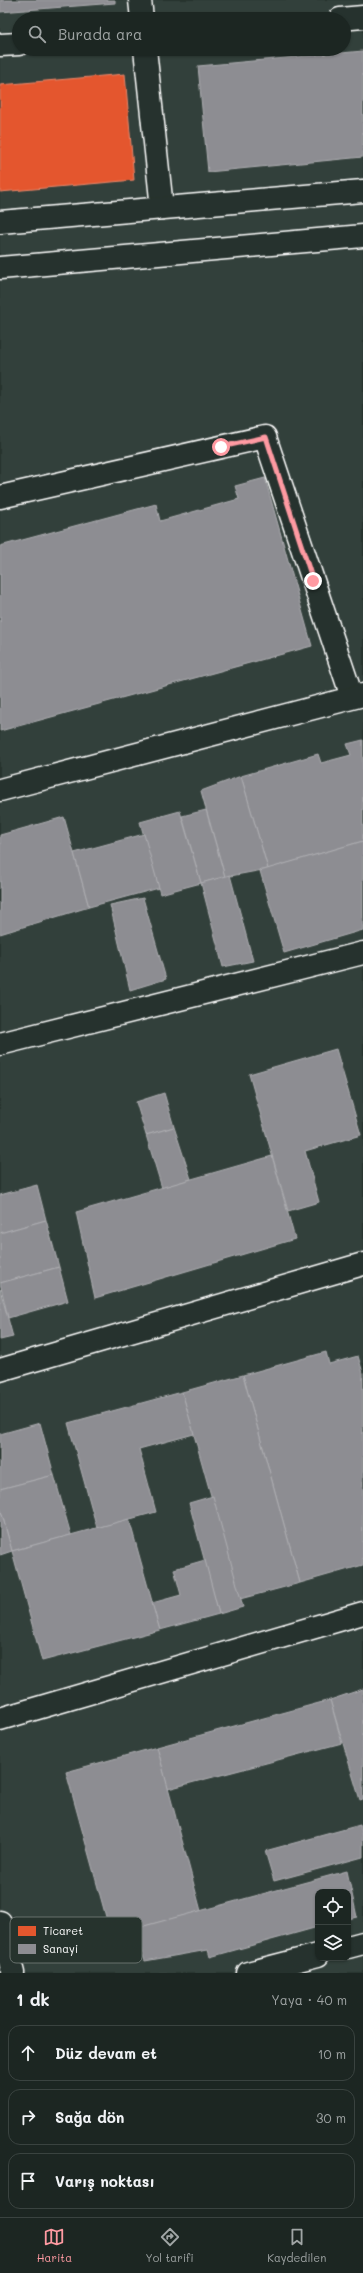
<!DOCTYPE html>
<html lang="tr">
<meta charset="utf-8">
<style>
:root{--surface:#1c2622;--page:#29322f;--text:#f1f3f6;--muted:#a0a5a5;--line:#3a4340;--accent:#ff9aa2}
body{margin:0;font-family:Mali,sans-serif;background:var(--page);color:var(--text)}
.controls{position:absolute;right:12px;bottom:12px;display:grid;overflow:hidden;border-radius:8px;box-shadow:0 1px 3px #0004}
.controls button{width:36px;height:36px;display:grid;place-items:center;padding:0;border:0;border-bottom:1px solid var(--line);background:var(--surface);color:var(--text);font:20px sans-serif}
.stop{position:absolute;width:12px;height:12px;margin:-9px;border:3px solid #ff9aa2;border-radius:50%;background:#fff}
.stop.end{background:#ff9aa2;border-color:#fff;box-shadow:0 1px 4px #0008}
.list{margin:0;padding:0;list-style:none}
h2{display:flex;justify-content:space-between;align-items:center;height:52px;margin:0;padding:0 16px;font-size:17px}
h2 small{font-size:13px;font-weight:400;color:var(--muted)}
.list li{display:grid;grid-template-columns:26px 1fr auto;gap:12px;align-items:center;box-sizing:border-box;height:56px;margin:0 8px 8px;padding:0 8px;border:1px solid var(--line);border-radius:12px}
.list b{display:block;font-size:15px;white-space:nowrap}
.list em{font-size:13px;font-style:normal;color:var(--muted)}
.icon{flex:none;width:22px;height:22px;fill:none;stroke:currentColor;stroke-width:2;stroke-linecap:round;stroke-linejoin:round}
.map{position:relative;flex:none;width:363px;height:1973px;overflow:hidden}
.search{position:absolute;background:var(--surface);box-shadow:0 1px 3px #0004;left:12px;right:12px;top:12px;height:44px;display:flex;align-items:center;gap:10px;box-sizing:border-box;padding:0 14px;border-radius:22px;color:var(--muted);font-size:15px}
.sheet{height:244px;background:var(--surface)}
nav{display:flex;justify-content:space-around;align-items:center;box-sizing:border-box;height:56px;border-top:1px solid var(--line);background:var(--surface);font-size:11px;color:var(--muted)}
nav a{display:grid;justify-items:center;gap:2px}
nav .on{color:var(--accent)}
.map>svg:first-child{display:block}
</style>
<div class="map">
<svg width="363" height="1973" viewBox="0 0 363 1973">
<rect width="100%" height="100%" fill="#26332d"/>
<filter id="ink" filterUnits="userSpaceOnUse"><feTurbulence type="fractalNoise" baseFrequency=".025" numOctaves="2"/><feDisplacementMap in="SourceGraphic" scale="8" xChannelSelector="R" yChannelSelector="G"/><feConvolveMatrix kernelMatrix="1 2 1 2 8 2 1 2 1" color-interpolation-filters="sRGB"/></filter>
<g filter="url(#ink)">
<!-- built -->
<path fill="#333f3a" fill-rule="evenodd" d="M0,0H363V1973H0ZM19,19H344V49H19ZM318,1892H348V1958H318Z"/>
<!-- shops -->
<path fill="#e4572e" stroke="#ec896d" d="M125,74L134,180L0,192V85Z"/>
<!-- industry -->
<g fill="#8d8d92" stroke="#afafb3">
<path d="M0,0H115V3L0,12Z"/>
<path d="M363,51V157L208,172L198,66Z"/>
<path d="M265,478L312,646L0,731V546L156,504L160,521L239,499L235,486Z"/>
<path d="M363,740V841L268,869L241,776L318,754L321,763L351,755L347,744Z"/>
<path d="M241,776L268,869L225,877L201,791Z"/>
<path d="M206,810L225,877L201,883L182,816Z"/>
<path d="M180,811L201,883L160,894L140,822Z"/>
<path d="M64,817L89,907L0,934V835Z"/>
<path d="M144,834L159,888L89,907L74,853Z"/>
<path d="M363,841V930L284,953L260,871Z"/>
<path d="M230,875L253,961L223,967L201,883Z"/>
<path d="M143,898L166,979L130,990L110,905Z"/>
<path d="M336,1049L361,1135L305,1151L319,1202L288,1211L249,1074Z"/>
<path d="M164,1093L174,1127L146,1135L136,1102Z"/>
<path d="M174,1127L191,1179L162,1188L146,1135Z"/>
<path d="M272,1156L295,1239L95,1298L76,1212Z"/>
<path d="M37,1185L46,1220L0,1233V1195Z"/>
<path d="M46,1220L59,1267L0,1283V1233Z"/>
<path d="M59,1267L68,1301L8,1318L0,1283Z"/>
<path d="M0,1289L13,1337L0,1340Z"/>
<path d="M326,1352L329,1364L358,1356L363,1373V1565L300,1583L243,1375Z"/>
<path d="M243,1375L300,1583L240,1599L182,1392Z"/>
<path d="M182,1392L194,1434L139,1449L156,1512L97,1528L68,1423Z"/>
<path d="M40,1423L54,1475L0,1489V1434Z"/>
<path d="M54,1475L71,1535L12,1551L0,1507V1489Z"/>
<path d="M213,1496L243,1607L219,1614L189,1503Z"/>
<path d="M0,1507L12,1551L0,1555Z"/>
<path d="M129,1519L160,1630L42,1661L12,1551Z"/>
<path d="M205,1560L219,1614L160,1630L152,1603L181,1595L174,1569Z"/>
<path d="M363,1689V1799L360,1800L330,1700Z"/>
<path d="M330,1700L342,1743L168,1789L157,1747Z"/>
<path d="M157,1747L201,1911L111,1935L66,1772Z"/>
<path d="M360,1825L363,1836V1857L274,1881L265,1851Z"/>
<path d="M347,1871L357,1917L348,1919V1892H318V1927L210,1957L208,1950L145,1961L133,1929Z"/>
</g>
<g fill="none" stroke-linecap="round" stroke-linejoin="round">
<defs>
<g id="minor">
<path d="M140,0L142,19"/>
<path d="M340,19L363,17"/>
<path d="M0,45L19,44"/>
<path d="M145,49L162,208"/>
<path d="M0,222L363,191"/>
<path d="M0,268L363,236"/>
<path d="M0,497L265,437L352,697"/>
<path d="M0,790L363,695"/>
<path d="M0,1044L363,953"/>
<path d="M0,1370L363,1264"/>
<path d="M0,1719L363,1613"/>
<path d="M348,1947L363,1943"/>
<path d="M248,1973L318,1955"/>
</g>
<path id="major" d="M0,1922L13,1973"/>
</defs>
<!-- minor casing -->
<use href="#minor" stroke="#fff" stroke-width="25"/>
<!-- major casing -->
<use href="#major" stroke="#fff" stroke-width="25"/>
<!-- minor -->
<use href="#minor" stroke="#26332d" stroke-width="22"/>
<!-- major -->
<use href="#major" stroke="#26332d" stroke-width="22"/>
</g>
</g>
<g fill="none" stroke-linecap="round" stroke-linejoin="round" filter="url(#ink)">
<!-- route -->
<path stroke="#ff9aa2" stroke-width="5" d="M221,447L266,437L313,581"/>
</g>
<!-- legend -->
<rect x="10" y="1917" width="132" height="46" rx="6" fill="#26332d" stroke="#67706c" stroke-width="1"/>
<rect x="18" y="1926" width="18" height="10" fill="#e4572e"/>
<rect x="18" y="1944" width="18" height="10" fill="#8d8d92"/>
<g font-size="11" fill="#fff">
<text x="43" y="1935">Ticaret</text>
<text x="43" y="1953">Sanayi</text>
</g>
</svg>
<div class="controls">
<button><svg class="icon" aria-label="locate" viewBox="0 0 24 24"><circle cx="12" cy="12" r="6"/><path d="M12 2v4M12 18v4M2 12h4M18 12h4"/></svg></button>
<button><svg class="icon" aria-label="layers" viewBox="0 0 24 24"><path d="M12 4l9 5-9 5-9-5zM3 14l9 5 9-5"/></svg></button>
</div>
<div class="stop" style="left:221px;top:447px"></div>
<div class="stop end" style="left:313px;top:581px"></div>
<div class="search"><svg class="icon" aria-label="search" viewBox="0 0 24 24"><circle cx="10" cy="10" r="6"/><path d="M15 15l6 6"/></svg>Burada ara</div>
</div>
<section class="sheet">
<h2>1 dk<small>Yaya · 40 m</small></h2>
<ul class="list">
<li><svg class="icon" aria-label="ahead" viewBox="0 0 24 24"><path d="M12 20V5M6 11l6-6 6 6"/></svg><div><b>Düz devam et</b></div><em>10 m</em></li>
<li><svg class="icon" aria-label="right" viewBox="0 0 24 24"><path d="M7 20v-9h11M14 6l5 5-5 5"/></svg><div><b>Sağa dön</b></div><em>30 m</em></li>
<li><svg class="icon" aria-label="arrive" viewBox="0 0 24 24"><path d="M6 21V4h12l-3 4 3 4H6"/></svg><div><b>Varış noktası</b></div></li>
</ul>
</section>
<nav>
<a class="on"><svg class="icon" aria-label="map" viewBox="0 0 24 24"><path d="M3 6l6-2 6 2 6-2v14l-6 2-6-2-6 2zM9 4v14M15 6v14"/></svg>Harita</a>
<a><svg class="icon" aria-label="directions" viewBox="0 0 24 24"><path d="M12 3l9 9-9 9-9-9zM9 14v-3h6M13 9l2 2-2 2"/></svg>Yol tarifi</a>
<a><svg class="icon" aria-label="saved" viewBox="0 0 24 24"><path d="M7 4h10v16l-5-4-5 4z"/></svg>Kaydedilen</a>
</nav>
